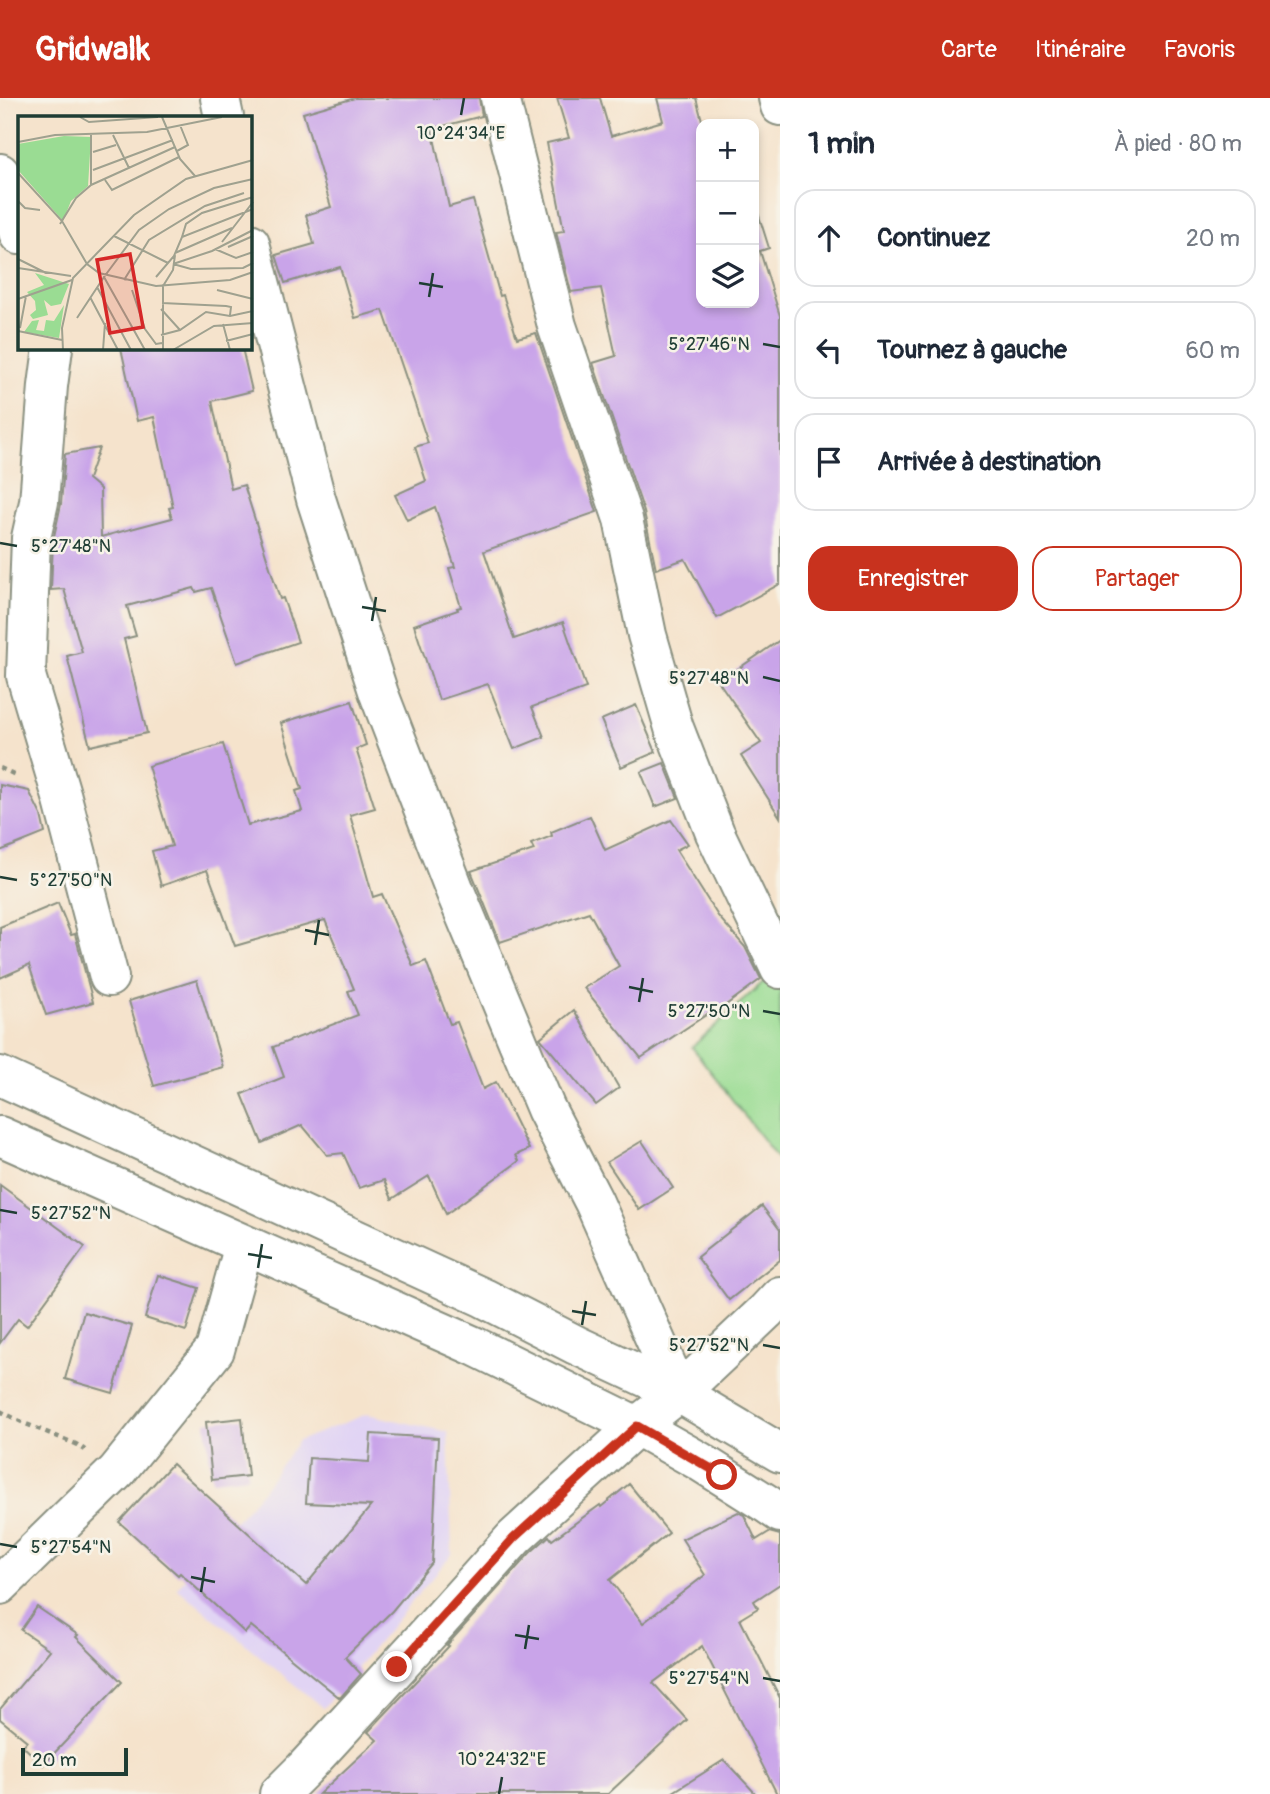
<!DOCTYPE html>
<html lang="fr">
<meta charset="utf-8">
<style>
:root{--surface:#fff;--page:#f6f6f7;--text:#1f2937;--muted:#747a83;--line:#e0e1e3;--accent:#c8321e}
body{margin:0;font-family:Pangolin,sans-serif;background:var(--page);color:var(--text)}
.controls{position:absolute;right:21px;top:21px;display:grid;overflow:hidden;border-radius:14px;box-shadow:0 4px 10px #0003}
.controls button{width:63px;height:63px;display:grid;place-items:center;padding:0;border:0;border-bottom:2px solid var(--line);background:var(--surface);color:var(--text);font:35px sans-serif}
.scale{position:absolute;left:21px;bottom:18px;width:107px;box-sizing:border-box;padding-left:7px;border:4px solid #1f3d34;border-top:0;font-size:19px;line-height:24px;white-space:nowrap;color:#1f3d34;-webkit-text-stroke:5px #f7f3e8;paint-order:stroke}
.stop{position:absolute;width:21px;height:21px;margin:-16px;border:5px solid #c8321e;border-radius:50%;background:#fff}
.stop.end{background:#c8321e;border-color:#fff;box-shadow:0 2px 7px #0008}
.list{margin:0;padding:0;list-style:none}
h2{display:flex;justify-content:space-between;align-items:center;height:91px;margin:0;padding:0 28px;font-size:30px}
h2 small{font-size:23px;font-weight:400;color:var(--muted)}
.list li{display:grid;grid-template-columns:46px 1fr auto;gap:21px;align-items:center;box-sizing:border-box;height:98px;margin:0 14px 14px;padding:0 14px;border:2px solid var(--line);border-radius:21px}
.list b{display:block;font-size:26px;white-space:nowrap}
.list em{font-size:23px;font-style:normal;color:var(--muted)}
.actions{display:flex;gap:14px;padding:21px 28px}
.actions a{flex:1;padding:16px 0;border:2px solid var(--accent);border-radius:21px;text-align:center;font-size:24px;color:var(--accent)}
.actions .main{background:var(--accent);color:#fff}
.icon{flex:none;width:38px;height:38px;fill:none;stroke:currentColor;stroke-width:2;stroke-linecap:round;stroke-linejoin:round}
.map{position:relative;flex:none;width:780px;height:1696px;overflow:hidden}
header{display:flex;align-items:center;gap:42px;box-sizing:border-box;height:98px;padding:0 35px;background:var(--accent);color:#fff}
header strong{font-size:33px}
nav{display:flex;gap:38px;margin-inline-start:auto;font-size:24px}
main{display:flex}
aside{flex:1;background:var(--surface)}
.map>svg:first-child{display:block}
</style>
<header>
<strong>Gridwalk</strong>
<nav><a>Carte</a><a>Itinéraire</a><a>Favoris</a></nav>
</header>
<main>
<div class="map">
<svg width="780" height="1696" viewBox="0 0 780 1696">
<rect width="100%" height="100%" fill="#f7f3e8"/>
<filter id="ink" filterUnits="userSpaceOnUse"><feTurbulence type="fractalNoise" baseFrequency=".0143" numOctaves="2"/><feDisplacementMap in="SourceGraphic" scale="14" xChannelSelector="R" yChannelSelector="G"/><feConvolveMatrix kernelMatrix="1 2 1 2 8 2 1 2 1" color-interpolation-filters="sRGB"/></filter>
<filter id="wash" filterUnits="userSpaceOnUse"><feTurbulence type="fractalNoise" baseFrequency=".00686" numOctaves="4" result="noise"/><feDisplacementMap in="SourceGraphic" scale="28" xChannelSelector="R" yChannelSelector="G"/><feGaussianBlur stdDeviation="1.57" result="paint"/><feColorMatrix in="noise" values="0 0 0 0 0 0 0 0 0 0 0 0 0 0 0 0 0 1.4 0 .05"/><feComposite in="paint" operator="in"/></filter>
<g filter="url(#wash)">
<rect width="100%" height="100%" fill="#f5e3cc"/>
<!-- built -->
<path fill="#e1d4f4" d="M367,1316L448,1334L452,1456L323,1610L177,1490L263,1392L298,1343Z"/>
<!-- green -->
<path fill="#9adc93" stroke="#5c8c64" stroke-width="2" d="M772,876L780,885V1064L692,949Z"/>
<g id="blocks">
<!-- building -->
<g fill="#c9a4e9">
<path d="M355,0H479L482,18L432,31L449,109L473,102L500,198L503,197L517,240L536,235L597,414L484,453L514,541L563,524L586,590L532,609L544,639L514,651L488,586L439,602L414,527L458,512L457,510L461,509L449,470L455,469L435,409L407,422L395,397L426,383L415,349L428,345L383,212L355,220L340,169L285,185L276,157L314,146L306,117L331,109L303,15Z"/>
<path d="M557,0H600L611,38L663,23L657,0H696L703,26H701V205H754V102L769,150L760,153L780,218V486L717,520L685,461L656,471L644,414L593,265L616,258L601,190L571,194L556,134L564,133L547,45L569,40Z"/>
<path d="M121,250H242L252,293L212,303L231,391L244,387L280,501L283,500L298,544L237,565L211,490L196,494L194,490L127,508L136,538L124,541L147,635L90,648L67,558L82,554L64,491L51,492L53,443L61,406L65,356L99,350L88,381L100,391L101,439L172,420L169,410L173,409L154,319L137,323Z"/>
<path d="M780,542V719L741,658L761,645L719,584Z"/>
<path d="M352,603L366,647L356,651L375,710L350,717L373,799L382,796L413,868L426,863L450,926L457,924L483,991L496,984L529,1051L516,1057L519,1063L446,1116L429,1078L392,1101L384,1082L359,1090L343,1055L327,1057L302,1027L262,1045L242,996L284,979L273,949L358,917L348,893L354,891L325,822L235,848L207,772L161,788L152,753L172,748L148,668L223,646L248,727L302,713L296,693L302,691L281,625Z"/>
<path d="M636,607L656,654L621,669L601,622Z"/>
<path d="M664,665L678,700L655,709L641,674Z"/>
<path d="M0,687L29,693L41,717L45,735L0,753Z"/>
<path d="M590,718L605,752L671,722L688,746L676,752L718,818L745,849L761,881L711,918L709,915L641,960L584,890L619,868L589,814L500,844L471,773L534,752L531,746L552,738L551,734Z"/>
<path d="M58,805L71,837L75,836L93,904L46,917L29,867L0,880V829Z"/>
<path d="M197,882L223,969L154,988L129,903Z"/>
<path d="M574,912L619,990L596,1007L540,940Z"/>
<path d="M642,1043L673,1090L639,1112L607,1064Z"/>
<path d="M0,1087L85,1149L27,1228L18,1221L0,1245Z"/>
<path d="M762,1108L780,1132V1162L729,1202L697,1159Z"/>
<path d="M158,1177L199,1190L186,1233L145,1220Z"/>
<path d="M84,1214L132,1228L113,1295L65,1281Z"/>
<path d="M242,1320L248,1378L212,1382L206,1324Z"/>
<path d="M371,1336L438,1340L432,1465L392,1513L345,1559L361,1576L340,1600L251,1528L245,1535L180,1475L178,1477L119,1424L172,1366L306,1487L371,1408L306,1405L309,1360L369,1364Z"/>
<path d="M629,1386L669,1435L610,1482L643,1525L705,1477L682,1441L738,1414L744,1417L756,1442L769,1434L780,1437V1486L754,1503L758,1510L740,1521L780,1600V1696H777L702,1548L653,1585L687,1622L608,1696H319L377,1642L368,1634L449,1548L447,1547L530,1455L549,1438L552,1442L600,1407L601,1409Z"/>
<path d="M37,1509L78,1537L76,1539L122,1584L43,1667L23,1648L27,1643L0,1621V1611L50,1552L21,1532Z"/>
<path d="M724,1662L756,1696H670Z"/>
</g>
</g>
</g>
<g filter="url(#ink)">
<use href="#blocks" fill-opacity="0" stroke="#8a9080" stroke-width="2"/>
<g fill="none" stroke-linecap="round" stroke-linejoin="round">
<defs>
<g id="street">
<path d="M220,0L224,19"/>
<path d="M500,0L557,228L623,421L647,537L674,630L715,735L780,871"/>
<path d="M778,0L780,8"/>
<path d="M0,75L19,137"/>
<path d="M250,145L316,401L379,596L455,793L546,1011L594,1104L679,1295L637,1328L514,1440L416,1549L304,1671L279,1696"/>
<path d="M53,250L48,288L39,404L31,440L26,578L62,699L109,879"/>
<path d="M679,1295L766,1213L780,1198"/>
<path d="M0,1487L117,1373L215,1252L244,1147"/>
</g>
<g id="primary">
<path d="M0,978L484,1200L576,1247L679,1295L780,1355"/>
<path d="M0,1038L474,1248L637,1328L699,1363L767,1406L780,1415"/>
</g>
</defs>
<!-- street casing -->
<use href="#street" stroke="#8a9080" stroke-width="42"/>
<!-- primary casing -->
<use href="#primary" stroke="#8a9080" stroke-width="42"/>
<!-- path -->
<g stroke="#8a9080" stroke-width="4.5" stroke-dasharray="5 5" stroke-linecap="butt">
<path d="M0,670L18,678"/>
<path d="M0,1313L26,1326L76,1346L85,1352"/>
</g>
<!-- street -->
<use href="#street" stroke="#fff" stroke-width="38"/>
<!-- primary -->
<use href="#primary" stroke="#fff" stroke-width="38"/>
</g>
</g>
<g fill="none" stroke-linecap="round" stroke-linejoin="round" filter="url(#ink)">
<!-- route -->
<path stroke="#c8321e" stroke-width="9" d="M397,1569L514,1440L637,1328L722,1377"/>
</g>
<!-- ticks -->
<path fill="none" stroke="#1f3d34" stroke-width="2.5" d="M461,17L464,0M419,185L443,189M429,199L433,175M763,246L780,249M0,445L17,448M362,509L386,513M372,523L376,499M763,579L780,583M0,779L17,782M305,832L329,837M315,847L319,822M629,889L653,894M639,904L643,880M763,913L780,916M0,1112L17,1115M248,1156L272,1160M258,1170L262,1146M572,1213L596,1217M582,1227L586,1203M763,1247L780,1250M0,1446L17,1449M191,1479L215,1484M201,1494L205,1469M515,1537L539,1541M525,1551L529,1527M763,1580L780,1583M499,1696L502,1679"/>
<!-- overview -->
<g transform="translate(18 18)">
<rect width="234" height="234" fill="#f5e3cc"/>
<path d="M46,20L73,21L70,70L53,85L45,105L0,54V28ZM17,157L51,168L43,188L33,190L26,184L30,199L15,203L12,199L18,194L17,185L9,176L26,169ZM46,189L41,222L6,216L14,205L21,204L18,214L26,215L28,204L36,205Z" fill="#9adc93"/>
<path fill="none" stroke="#9fa18f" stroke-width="2" d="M62,1L71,6L140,1M144,1L162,43L177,60M95,19L111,52M0,26L37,19L129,16L204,1M159,35L170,29L162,9M75,36L98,29M75,54L155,24M0,57L44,105L69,148L81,157L138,170L212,164L235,156M87,64L94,74L161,41M73,69L157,31M0,85L7,92L22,94M42,108L58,82L73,69V18M96,120L150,147M164,121L168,108L184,97L235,81M204,126L235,86M210,131L235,120M197,133L218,142L235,136M157,137L214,112M0,143L28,157M155,148L194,135L235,114M155,148L173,153L225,152L235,147M0,152L53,160M138,161L156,140L164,121L235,93M106,164L131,124L187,90L226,77M79,171L113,234M114,174L127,213L138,228L144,227M199,174L235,183M72,181L100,234M0,183L54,164M144,187L208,190L213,191L212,199M143,193L162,214M59,202L86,161M205,208L212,234M2,212L8,180M0,215L44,224M143,219L162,214L188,196L212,200L235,195M208,225L235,218M45,234L44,212L55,162L116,99L168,63L235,44M85,234L87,207M127,234L86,161L121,114L151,93L196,72L235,63M145,234V170L155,154L157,139M155,234L196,210L235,207"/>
<path fill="#d62828" fill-opacity="0.15" stroke="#d62828" stroke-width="3.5" d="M112,138L125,211L92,217L79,144Z"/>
<rect width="234" height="234" fill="none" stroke="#1f3d34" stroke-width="3.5"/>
</g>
<g font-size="18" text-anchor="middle" fill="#1f3d34" stroke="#f7f3e8" stroke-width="5" stroke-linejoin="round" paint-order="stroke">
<text x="461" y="41">10°24'34"E</text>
<text x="709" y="252">5°27'46"N</text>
<text x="71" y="454">5°27'48"N</text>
<text x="709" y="586">5°27'48"N</text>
<text x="71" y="788">5°27'50"N</text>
<text x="709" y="919">5°27'50"N</text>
<text x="71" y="1121">5°27'52"N</text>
<text x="709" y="1253">5°27'52"N</text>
<text x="71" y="1455">5°27'54"N</text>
<text x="709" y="1586">5°27'54"N</text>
<text x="502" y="1667">10°24'32"E</text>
</g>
</svg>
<div class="controls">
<button>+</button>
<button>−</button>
<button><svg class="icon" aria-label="layers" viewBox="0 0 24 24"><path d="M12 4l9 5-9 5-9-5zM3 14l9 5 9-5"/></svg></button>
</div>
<div class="scale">20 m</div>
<div class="stop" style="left:722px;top:1377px"></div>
<div class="stop end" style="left:397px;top:1569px"></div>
</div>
<aside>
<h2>1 min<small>À pied · 80 m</small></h2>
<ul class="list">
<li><svg class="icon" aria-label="ahead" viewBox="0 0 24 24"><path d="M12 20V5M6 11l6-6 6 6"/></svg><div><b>Continuez</b></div><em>20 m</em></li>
<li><svg class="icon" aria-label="left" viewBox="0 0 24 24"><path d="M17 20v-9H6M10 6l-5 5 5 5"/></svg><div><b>Tournez à gauche</b></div><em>60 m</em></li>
<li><svg class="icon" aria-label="arrive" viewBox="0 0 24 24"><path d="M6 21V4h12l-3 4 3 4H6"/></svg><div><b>Arrivée à destination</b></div></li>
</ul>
<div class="actions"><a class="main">Enregistrer</a><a>Partager</a></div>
</aside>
</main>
